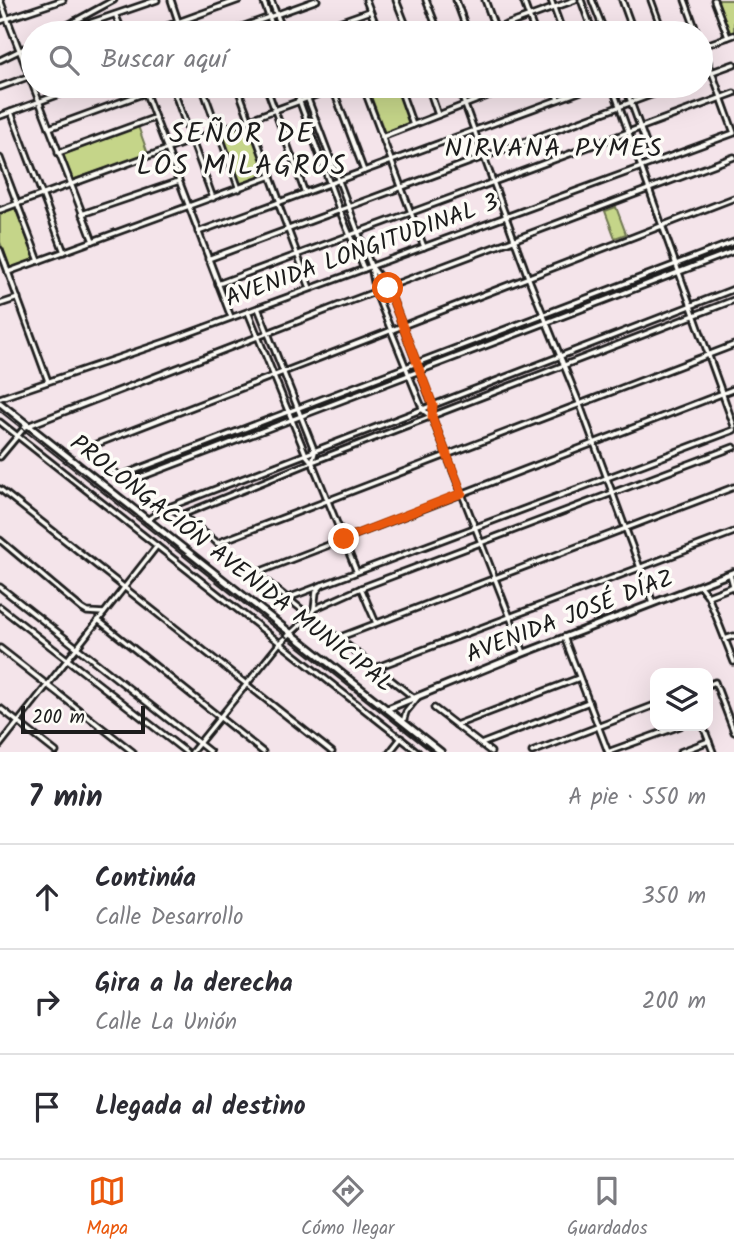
<!DOCTYPE html>
<html lang="es">
<meta charset="utf-8">
<style>
:root{--surface:#fff;--page:#f2f2f3;--text:#2b2b33;--muted:#7c7c81;--line:#e1e1e2;--accent:#ea580c}
body{margin:0;font-family:Kalam,sans-serif;background:var(--page);color:var(--text)}
.controls{position:absolute;right:21px;bottom:21px;display:grid;overflow:hidden;border-radius:14px;box-shadow:0 7px 28px #0002}
.controls button{width:63px;height:63px;display:grid;place-items:center;padding:0;border:0;border-bottom:2px solid var(--line);background:var(--surface);color:var(--text);font:35px sans-serif}
.scale{position:absolute;left:21px;bottom:18px;width:124px;box-sizing:border-box;padding-left:7px;border:4px solid #1c1c1c;border-top:0;font-size:19px;line-height:24px;white-space:nowrap;color:#1c1c1c;-webkit-text-stroke:5px #fdfcf7;paint-order:stroke}
.stop{position:absolute;width:21px;height:21px;margin:-16px;border:5px solid #ea580c;border-radius:50%;background:#fff}
.stop.end{background:#ea580c;border-color:#fff;box-shadow:0 2px 7px #0008}
.list{margin:0;padding:0;list-style:none}
h2{display:flex;justify-content:space-between;align-items:center;height:91px;margin:0;padding:0 28px;font-size:30px}
h2 small{font-size:23px;font-weight:400;color:var(--muted)}
.list li{display:grid;grid-template-columns:46px 1fr auto;gap:21px;align-items:center;box-sizing:border-box;height:105px;padding:0 28px;border-top:2px solid var(--line)}
.list b{display:block;font-size:26px;white-space:nowrap}
.list p{margin:0;font-size:23px;white-space:nowrap;color:var(--muted)}
.list em{font-size:23px;font-style:normal;color:var(--muted)}
.icon{flex:none;width:38px;height:38px;fill:none;stroke:currentColor;stroke-width:2;stroke-linecap:round;stroke-linejoin:round}
.map{position:relative;flex:none;width:734px;height:752px;overflow:hidden}
.search{position:absolute;background:var(--surface);box-shadow:0 7px 28px #0002;left:21px;right:21px;top:21px;height:77px;display:flex;align-items:center;gap:18px;box-sizing:border-box;padding:0 24px;border-radius:38px;color:var(--muted);font-size:26px}
.sheet{height:406px;background:var(--surface)}
nav{display:flex;justify-content:space-around;align-items:center;box-sizing:border-box;height:98px;border-top:2px solid var(--line);background:var(--surface);font-size:19px;color:var(--muted)}
nav a{display:grid;justify-items:center;gap:4px}
nav .on{color:var(--accent)}
.map>svg:first-child{display:block}
</style>
<div class="map">
<svg width="734" height="752" viewBox="0 0 734 752">
<rect width="100%" height="100%" fill="#f4e4ea"/>
<filter id="ink" filterUnits="userSpaceOnUse"><feTurbulence type="fractalNoise" baseFrequency=".0143" numOctaves="2"/><feDisplacementMap in="SourceGraphic" scale="14" xChannelSelector="R" yChannelSelector="G"/><feConvolveMatrix kernelMatrix="1 2 1 2 8 2 1 2 1" color-interpolation-filters="sRGB"/></filter>
<g filter="url(#ink)">
<!-- green -->
<g fill="#c5d589" stroke="#707852" stroke-width="2">
<path d="M717,0H734V32L730,34Z"/>
<path d="M367,86H396L410,122L385,133Z"/>
<path d="M248,124L267,175L240,186L221,134Z"/>
<path d="M138,126L148,154L72,180L62,155Z"/>
<path d="M616,207L626,234L615,238L605,211Z"/>
<path d="M15,208L35,259L10,268L0,242V214Z"/>
</g>
<g fill="none" stroke-linecap="round" stroke-linejoin="round">
<defs>
<g id="minor">
<path d="M0,0L93,241"/>
<path d="M171,0L182,33"/>
<path d="M263,0L275,33"/>
<path d="M271,0L284,33"/>
<path d="M366,0L379,33"/>
<path d="M396,0L409,33"/>
<path d="M426,0L439,33"/>
<path d="M456,0L468,33"/>
<path d="M485,0L497,33"/>
<path d="M523,0L535,33"/>
<path d="M551,0L563,33"/>
<path d="M581,0L593,33"/>
<path d="M592,0L605,33"/>
<path d="M622,0L634,33"/>
<path d="M651,0L663,33"/>
<path d="M685,0L697,33"/>
<path d="M714,0L728,37"/>
<path d="M116,16L123,33"/>
<path d="M0,21L63,0"/>
<path d="M75,21L78,24L84,25L157,0"/>
<path d="M338,23L342,33"/>
<path d="M53,33L114,0"/>
<path d="M148,33L239,0"/>
<path d="M225,33L317,0"/>
<path d="M308,33L370,11"/>
<path d="M484,33L575,0"/>
<path d="M703,46L734,35"/>
<path d="M0,60L33,44"/>
<path d="M701,76L734,64"/>
<path d="M143,86L231,317"/>
<path d="M172,86L213,198"/>
<path d="M202,86L239,189"/>
<path d="M237,86L280,202"/>
<path d="M266,86L305,193"/>
<path d="M294,86L339,209L364,269"/>
<path d="M303,86L371,266L376,293L423,410L432,417"/>
<path d="M332,86L364,171"/>
<path d="M363,86L424,247"/>
<path d="M399,86L413,125"/>
<path d="M428,86L438,115"/>
<path d="M458,86L528,277L580,405L653,603"/>
<path d="M553,86L558,99"/>
<path d="M612,86L734,426"/>
<path d="M625,86L653,162"/>
<path d="M0,87L33,75"/>
<path d="M11,112L64,252"/>
<path d="M0,116L82,86"/>
<path d="M49,128L145,93"/>
<path d="M382,137L513,86"/>
<path d="M58,153L154,118"/>
<path d="M0,158L39,261"/>
<path d="M278,203L310,288"/>
<path d="M0,210L341,86"/>
<path d="M82,214L179,181"/>
<path d="M198,232L595,86"/>
<path d="M0,250L48,381"/>
<path d="M208,259L675,86"/>
<path d="M371,266L388,288L433,406L432,417L524,653"/>
<path d="M8,272L271,176"/>
<path d="M218,284L734,93"/>
<path d="M0,304L18,298"/>
<path d="M258,308L315,452L312,462"/>
<path d="M248,312L306,455L312,462L356,570"/>
<path d="M0,398L168,341L734,133L701,42"/>
<path d="M0,422L418,752"/>
<path d="M0,457L25,427L340,305L734,157"/>
<path d="M120,476L734,242"/>
<path d="M128,482L734,251"/>
<path d="M0,489L332,752"/>
<path d="M169,507L182,515L413,697"/>
<path d="M164,509L154,507L120,476L90,454V449L94,445L734,198"/>
<path d="M182,515L312,462L734,300"/>
<path d="M147,520L164,509L734,289"/>
<path d="M0,540L82,609L87,612L104,613"/>
<path d="M217,543L734,345"/>
<path d="M256,573L734,389"/>
<path d="M730,574L734,589"/>
<path d="M700,586L708,596L734,586"/>
<path d="M0,587L210,752"/>
<path d="M361,588L376,623"/>
<path d="M708,596L734,662"/>
<path d="M288,598L734,430"/>
<path d="M0,607L186,752"/>
<path d="M314,609L316,592L322,585"/>
<path d="M98,620L263,752"/>
<path d="M564,637L608,752"/>
<path d="M338,638L734,487"/>
<path d="M725,639L734,636"/>
<path d="M0,648L133,752"/>
<path d="M375,668L734,532"/>
<path d="M708,685L715,682L734,732"/>
<path d="M0,708L56,752"/>
<path d="M434,708L491,752"/>
<path d="M403,722L406,712L418,697"/>
<path d="M456,725L579,678"/>
<path d="M703,726L713,752"/>
<path d="M481,744L589,702"/>
<path d="M0,745L157,546"/>
<path d="M192,752L279,644L310,616L314,609L361,588L734,447"/>
<path d="M390,752L401,738"/>
<path d="M532,752L655,705"/>
<path d="M608,752L680,726"/>
<path d="M680,752L709,741"/>
</g>
<path id="tertiary" d="M387,709L524,653L734,572"/>
<path id="secondary" d="M0,403L441,752"/>
</defs>
<!-- minor casing -->
<use href="#minor" stroke="#1c1c1c" stroke-width="9"/>
<!-- tertiary casing -->
<use href="#tertiary" stroke="#1c1c1c" stroke-width="10"/>
<!-- secondary casing -->
<use href="#secondary" stroke="#1c1c1c" stroke-width="10"/>
<!-- minor -->
<use href="#minor" stroke="#fdfcf7" stroke-width="3.5"/>
<!-- tertiary -->
<use href="#tertiary" stroke="#fdfcf7" stroke-width="4.5"/>
<!-- secondary -->
<use href="#secondary" stroke="#fdfcf7" stroke-width="4.5"/>
<!-- rail -->
<path stroke="#1c1c1c" stroke-width="2" d="M0,411L432,752"/>
</g>
</g>
<g fill="none" stroke-linecap="round" stroke-linejoin="round" filter="url(#ink)">
<!-- route -->
<path stroke="#ea580c" stroke-width="9" d="M344,539L462,493L432,417L433,405L388,288"/>
</g>
<g text-anchor="middle" dominant-baseline="central" stroke-width="7" stroke-linejoin="round" paint-order="stroke">
<!-- street labels -->
<g font-size="24" fill="#1c1c1c" stroke="#fdfcf7">
<text transform="translate(362 251) rotate(-20)">AVENIDA LONGITUDINAL 3</text>
<text transform="translate(231 564) rotate(38)">PROLONGACIÓN AVENIDA MUNICIPAL</text>
<text transform="translate(570 617) rotate(-21)">AVENIDA JOSÉ DÍAZ</text>
</g>
<!-- neighbourhood labels -->
<g font-size="26" letter-spacing="2" fill="#1c1c1c" stroke="#fdfcf7">
<text x="554" y="149">NIRVANA PYMES</text>
</g>
<!-- quarter labels -->
<g font-size="28" letter-spacing="2" fill="#1c1c1c" stroke="#fdfcf7">
<text x="242" y="134">SEÑOR DE<tspan x="242" dy="32">LOS MILAGROS</tspan></text>
</g>
</g>
</svg>
<div class="controls">
<button><svg class="icon" aria-label="layers" viewBox="0 0 24 24"><path d="M12 4l9 5-9 5-9-5zM3 14l9 5 9-5"/></svg></button>
</div>
<div class="scale">200 m</div>
<div class="stop" style="left:388px;top:288px"></div>
<div class="stop end" style="left:344px;top:539px"></div>
<div class="search"><svg class="icon" aria-label="search" viewBox="0 0 24 24"><circle cx="10" cy="10" r="6"/><path d="M15 15l6 6"/></svg>Buscar aquí</div>
</div>
<section class="sheet">
<h2>7 min<small>A pie · 550 m</small></h2>
<ul class="list">
<li><svg class="icon" aria-label="ahead" viewBox="0 0 24 24"><path d="M12 20V5M6 11l6-6 6 6"/></svg><div><b>Continúa</b><p>Calle Desarrollo</p></div><em>350 m</em></li>
<li><svg class="icon" aria-label="right" viewBox="0 0 24 24"><path d="M7 20v-9h11M14 6l5 5-5 5"/></svg><div><b>Gira a la derecha</b><p>Calle La Unión</p></div><em>200 m</em></li>
<li><svg class="icon" aria-label="arrive" viewBox="0 0 24 24"><path d="M6 21V4h12l-3 4 3 4H6"/></svg><div><b>Llegada al destino</b></div></li>
</ul>
</section>
<nav>
<a class="on"><svg class="icon" aria-label="map" viewBox="0 0 24 24"><path d="M3 6l6-2 6 2 6-2v14l-6 2-6-2-6 2zM9 4v14M15 6v14"/></svg>Mapa</a>
<a><svg class="icon" aria-label="directions" viewBox="0 0 24 24"><path d="M12 3l9 9-9 9-9-9zM9 14v-3h6M13 9l2 2-2 2"/></svg>Cómo llegar</a>
<a><svg class="icon" aria-label="saved" viewBox="0 0 24 24"><path d="M7 4h10v16l-5-4-5 4z"/></svg>Guardados</a>
</nav>
